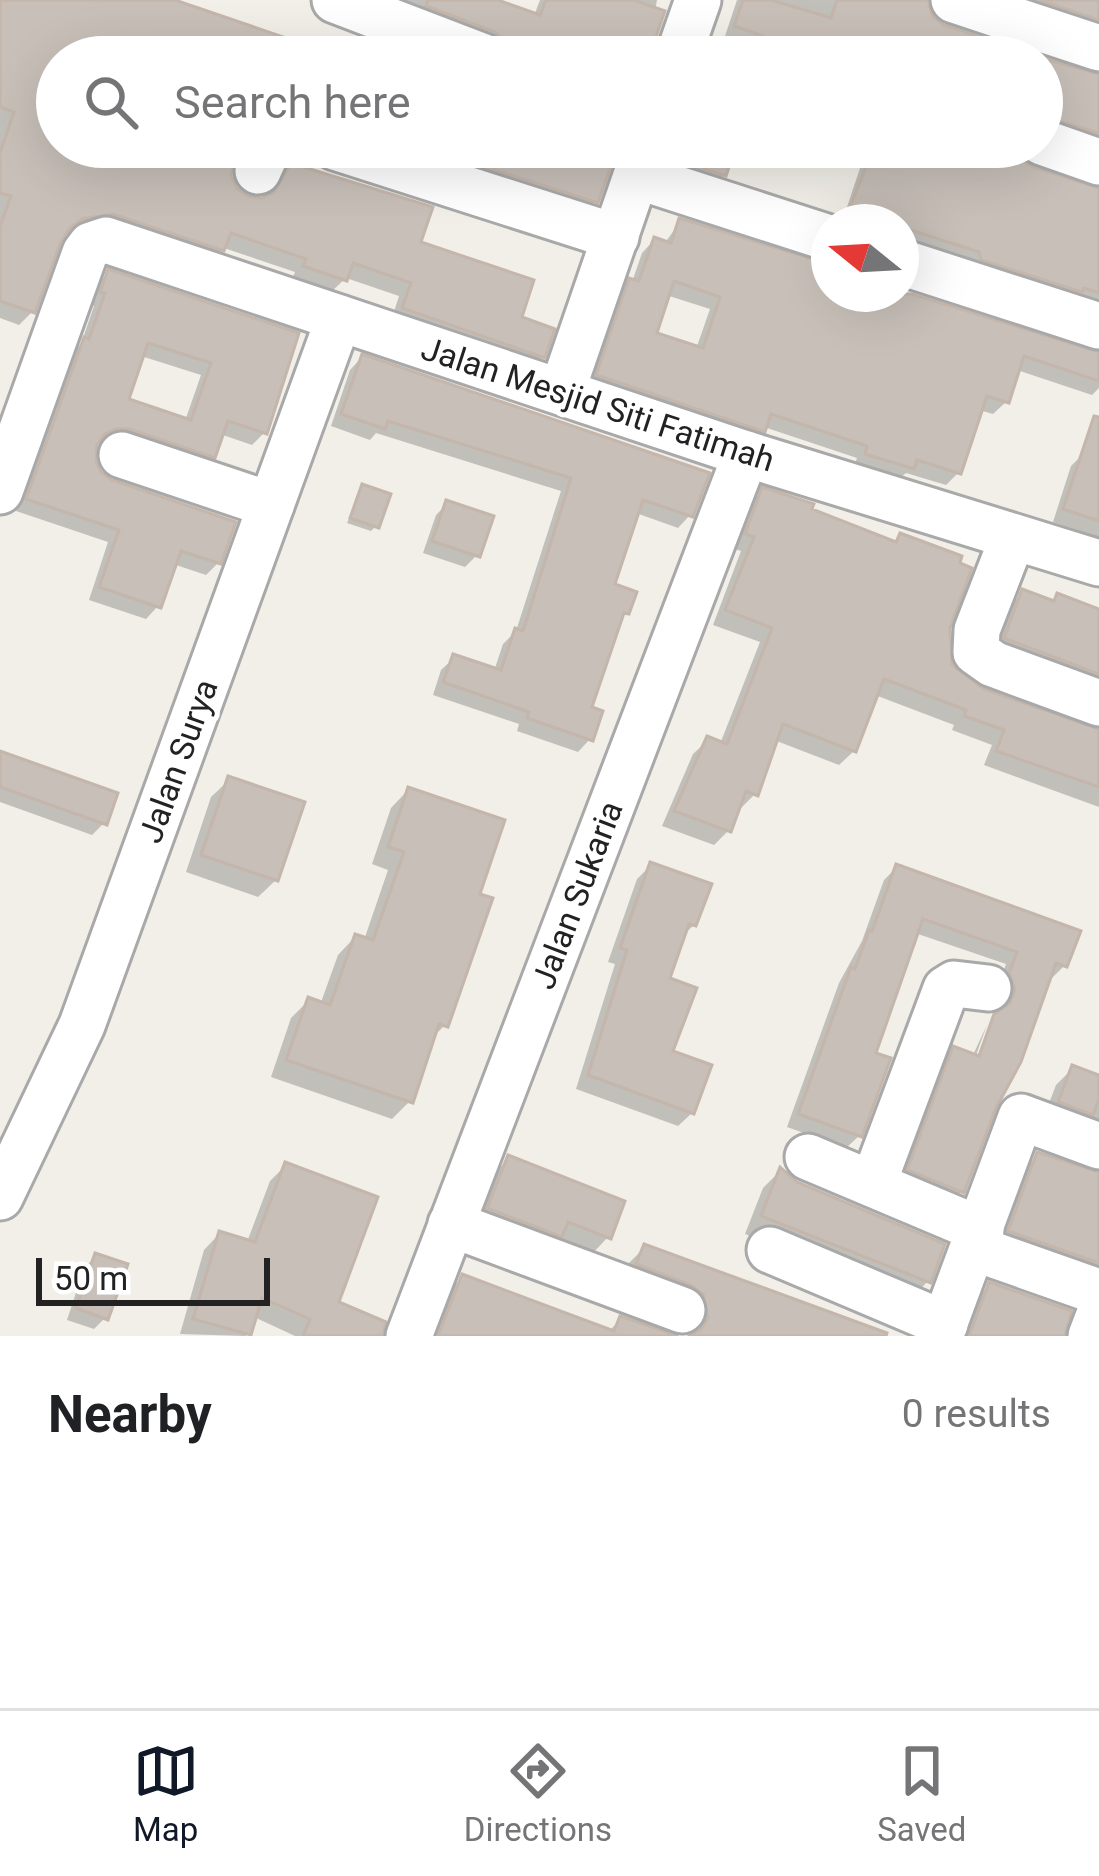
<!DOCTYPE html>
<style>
:root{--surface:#fff;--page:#f6f6f6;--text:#202124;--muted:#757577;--line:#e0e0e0;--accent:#111827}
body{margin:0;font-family:Roboto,sans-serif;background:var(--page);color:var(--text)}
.compass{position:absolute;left:811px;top:204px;width:108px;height:108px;border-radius:50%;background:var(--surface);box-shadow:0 12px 48px #0002;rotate:288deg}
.scale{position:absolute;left:36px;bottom:30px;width:234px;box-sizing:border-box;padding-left:12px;border:6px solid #222;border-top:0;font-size:33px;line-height:42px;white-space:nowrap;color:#222;-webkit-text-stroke:9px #fff;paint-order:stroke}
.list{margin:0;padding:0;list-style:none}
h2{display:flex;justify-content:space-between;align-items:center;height:156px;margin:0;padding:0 48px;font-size:51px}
h2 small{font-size:39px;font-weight:400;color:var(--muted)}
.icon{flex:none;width:66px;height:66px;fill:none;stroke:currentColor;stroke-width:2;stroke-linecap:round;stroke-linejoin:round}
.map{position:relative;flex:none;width:1099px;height:1336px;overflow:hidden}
.search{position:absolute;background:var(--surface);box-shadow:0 12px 48px #0002;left:36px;right:36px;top:36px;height:132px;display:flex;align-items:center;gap:30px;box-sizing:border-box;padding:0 42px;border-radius:66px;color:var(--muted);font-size:45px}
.sheet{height:372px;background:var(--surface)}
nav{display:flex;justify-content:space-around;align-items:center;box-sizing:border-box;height:168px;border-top:3px solid var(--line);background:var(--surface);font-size:33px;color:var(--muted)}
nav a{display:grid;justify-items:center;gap:6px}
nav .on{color:var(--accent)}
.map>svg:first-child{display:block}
</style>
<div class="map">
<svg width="1099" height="1336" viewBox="0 0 1099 1336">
<rect width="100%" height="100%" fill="#f2efe9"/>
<!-- shadow -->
<g fill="#0003" fill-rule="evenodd">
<path d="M0,0H166L279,57H57V147H138L177,161L182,147H237L228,175L234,189L247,199L267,198L292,166L417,243L518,319L542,357L529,370L391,321L399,296L346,278L331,292L292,279L295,272L224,248L209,263L98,226L62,235L32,312L19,325L0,318Z"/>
<path d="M364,0H489L534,16L540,0H657L648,49L640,57H494Z"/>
<path d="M737,0H926L931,19L944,28L1037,57H750L753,48L724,39Z"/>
<path d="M990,0H1099V39Z"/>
<path d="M1042,59L1099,76V151L1042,132Z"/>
<path d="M371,147H598L592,162L596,201L582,215Z"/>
<path d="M674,147H781L766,166L731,154L724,175L711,188L665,173Z"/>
<path d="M867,147H1013L1018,161L1032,170L1099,191V309L901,244V222H842Z"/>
<path d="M680,222L829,267V294L901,293L1099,356V388L1092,395L1017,370L1006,402L993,414L979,410L958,473L946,485L906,473L898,480L854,466L857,458L764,427L750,443L585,388L618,294L632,282L642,253L654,240L664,244ZM666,295L710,309L696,349L653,335Z"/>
<path d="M109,273L295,335L264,433L252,445L220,434L212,456L200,468L116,440L94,444L93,462L99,474L218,563L206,575L173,564L158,606L146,619L89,600L108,542L16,511L72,353L81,344L94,306L90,304L96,285ZM141,356L201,375L185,421L125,401Z"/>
<path d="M362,357L690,515L678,528L636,513L611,586L626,613L618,621L588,709L590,739L578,752L517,731L519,724L433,695L441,670L454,658L494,671L503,644L516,631L561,491L376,433L370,440L331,426L350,370Z"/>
<path d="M1099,417V537L1053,522L1071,466L1084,453Z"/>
<path d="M363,487L376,526L371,531L347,523Z"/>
<path d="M763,491L893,544L900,536L947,628L949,666L982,692L1099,732V807L984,765L992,745L952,730L954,725L875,695L854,751L839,765L774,740L755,794L741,808L737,807L728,831L714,845L662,826L693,754L708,740L720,744L760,642L713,625L741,551L732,548L748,505Z"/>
<path d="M447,504L477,555L465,567L423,553L436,515Z"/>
<path d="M1023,592L1051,603L1058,596L1099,612V695L991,653L1008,607Z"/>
<path d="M0,762L104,823L92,835L0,802Z"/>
<path d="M229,780L276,880L258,897L186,872L211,797Z"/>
<path d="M408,790L476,896L445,1025L431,1039L410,1101L392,1119L271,1077L291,1018L308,1001L320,1005L338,955L355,937L364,940L388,870L372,864L391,808Z"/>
<path d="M651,865L694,925L681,937L666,980L670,1053L692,1113L678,1126L576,1089L615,964L608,962L637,879Z"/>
<path d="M897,867L1065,965L1052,978L1048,976L961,1192L949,1205L896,1183L941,1062L954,1050L972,1057L987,1025L971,1069L976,1071L1003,1005L998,987L1006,964L915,933L873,1054L859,1136L846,1148L787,1127L839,983L862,941L884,880Z"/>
<path d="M1073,1068L1099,1078V1143L1043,1119L1056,1085Z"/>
<path d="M1038,1155L1099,1175V1277L993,1248L1021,1172Z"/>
<path d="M509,1159L608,1237L593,1253L556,1238L544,1250L473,1224L493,1174Z"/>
<path d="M285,1166L335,1303L382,1323L376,1336H295L254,1317L246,1336L180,1334L204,1250L219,1234L247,1242L270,1181Z"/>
<path d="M780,1171L796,1184L928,1281L911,1299L745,1234L763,1188Z"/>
<path d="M645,1247L887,1336H692L688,1311L621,1281L628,1264Z"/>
<path d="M96,1256L105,1318L94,1329L67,1320L84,1268Z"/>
<path d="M463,1277L608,1332L621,1319L666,1336H428L446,1294Z"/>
<path d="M990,1285L1068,1313L1063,1336H960L973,1302Z"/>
</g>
<!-- building -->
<g fill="#c7bfb8" stroke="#c4b6ab" stroke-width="3" fill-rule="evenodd">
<path d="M0,0H175L330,53L329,57H57V147H74L121,164L126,147H147L184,160L188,147H239L231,175L237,188L248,196L262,198L274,192L291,163L433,207L421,242L534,280L522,317L555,329L545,358L402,308L411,283L353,263L347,281L303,266L306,259L231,233L224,251L113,214L82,219L69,229L60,244L35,313L0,301V226L11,196L0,193V153L14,112L0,107Z"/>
<path d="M428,0H498L540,15L546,0H634L665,11L651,51L643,48L639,57H520L511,54L506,41L495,32L426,6Z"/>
<path d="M743,0H771L831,18L837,0H928L933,17L944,25L1040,57H756L763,36L734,26Z"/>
<path d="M1040,0H1099V20Z"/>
<path d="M1042,58L1099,74V133L1042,116Z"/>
<path d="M424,147H601L596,160L611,166L598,203Z"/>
<path d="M680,147H736L726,176L676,160Z"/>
<path d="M874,147H1016L1021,159L1033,167L1099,188V293L1084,288L1082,292L981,260L979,252L901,227V222H877L848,212Z"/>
<path d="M679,218L829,264V294H912L1099,352V381L1024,356L1009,403L987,396L961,474L917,460L914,469L865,454L867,446L771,414L765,432L596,375L629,278L639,281L654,237L671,243ZM674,281L720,297L703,348L657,333Z"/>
<path d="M108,269L299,333L267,434L228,421L215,458L129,429H116L105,434L97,445L96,461L101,472L112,480L236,522L221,564L181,551L161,608L99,587L119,530L26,499L84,337L89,339L105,293L100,292ZM148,343L211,363L191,420L129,399Z"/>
<path d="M362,354L710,473L693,517L643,500L615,584L637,592L629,614L624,613L592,707L603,711L593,741L527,718L529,712L443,682L453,654L501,670L515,628L523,631L571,478L388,421L385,429L341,414Z"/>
<path d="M1094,416L1099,417V521L1063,509Z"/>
<path d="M362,484L391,494L379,528L350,518Z"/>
<path d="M762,487L814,504L812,509L896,542L900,533L962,556L960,563L972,568L950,628L952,665L984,689L1099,729V787L996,751L1004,730L964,716L966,710L884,679L856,752L783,724L758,796L746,791L731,832L674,811L707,736L727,744L772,628L725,610L754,537L745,534Z"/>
<path d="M446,500L494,516L480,557L432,541Z"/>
<path d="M1022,589L1054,601L1057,593L1099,609V674L1004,638Z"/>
<path d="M0,751L118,793L107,825L0,787Z"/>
<path d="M228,776L305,802L278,881L201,855Z"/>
<path d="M408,787L505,820L480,894L493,898L448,1027L439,1024L413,1103L286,1060L308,997L330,1005L355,934L373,940L404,852L388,847Z"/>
<path d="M650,862L712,884L696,926L689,924L670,978L697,988L673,1051L712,1065L694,1114L588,1075L627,950L620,948Z"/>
<path d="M896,864L1081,931L1067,967L1056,963L1021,1062L996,1108L964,1193L907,1170L953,1046L979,1056L994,1014L1010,1003L1015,990L1009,973L1017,952L923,919L876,1053L891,1058L862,1137L798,1114L851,967L855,969L869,930L872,931Z"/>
<path d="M1072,1065L1099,1075V1099L1093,1115L1058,1102Z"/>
<path d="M1037,1152L1099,1172V1263L1008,1231Z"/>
<path d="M508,1155L625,1201L611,1239L568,1222L562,1237L487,1208Z"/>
<path d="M285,1162L378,1197L339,1302L386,1322L383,1336H303L310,1319L262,1298L251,1335L193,1319L219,1231L255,1242Z"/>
<path d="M780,1167L797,1182L945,1244L931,1283L761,1216Z"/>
<path d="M644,1244L887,1333L886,1336H688L700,1330L708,1318L703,1294L691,1285L636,1264Z"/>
<path d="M95,1253L128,1264L108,1320L76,1308Z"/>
<path d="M462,1274L614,1331L620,1316L678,1336H438Z"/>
<path d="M989,1282L1072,1311L1065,1336H969Z"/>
</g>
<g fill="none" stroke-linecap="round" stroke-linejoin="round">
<defs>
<g id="minor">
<path d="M335,0L484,57"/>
<path d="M954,0L1099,48"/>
<path d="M678,57L698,0"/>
<path d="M1042,142L1099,162"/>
<path d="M335,147L616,237"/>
<path d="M258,171L269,147"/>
<path d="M637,176L829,238"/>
<path d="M901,262L1099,326"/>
<path d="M562,391L646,147"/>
<path d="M122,455L271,505"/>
<path d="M0,491L85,253L91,245L106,240L746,454L1099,563"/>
<path d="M1013,537L977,630L976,652L993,664L1099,703"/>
<path d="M808,1157L981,1230"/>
<path d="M873,1184L946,989L954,984L988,988"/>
<path d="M0,1197L82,1025L339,318"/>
<path d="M451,1224L682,1310"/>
<path d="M974,1248L1099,1292"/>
<path d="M770,1250L945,1324"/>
<path d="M409,1336L746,454"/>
<path d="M940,1336L1021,1117L1099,1146"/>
<path d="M1091,1336L1099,1315"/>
</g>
</defs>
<!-- minor casing -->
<use href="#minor" stroke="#a9a9a9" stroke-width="51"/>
<!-- minor -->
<use href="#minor" stroke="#fff" stroke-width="45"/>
</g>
<g text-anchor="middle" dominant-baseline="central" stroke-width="10" stroke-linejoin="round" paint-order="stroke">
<!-- street labels -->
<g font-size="33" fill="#222" stroke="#fff">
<text transform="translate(598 404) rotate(18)">Jalan Mesjid Siti Fatimah</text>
<text transform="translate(178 761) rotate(-70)">Jalan Surya</text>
<text transform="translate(577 895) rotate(-69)">Jalan Sukaria</text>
</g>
</g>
</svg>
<svg class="compass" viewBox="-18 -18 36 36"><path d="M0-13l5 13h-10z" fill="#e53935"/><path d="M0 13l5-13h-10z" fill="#757577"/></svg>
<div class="scale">50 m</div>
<div class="search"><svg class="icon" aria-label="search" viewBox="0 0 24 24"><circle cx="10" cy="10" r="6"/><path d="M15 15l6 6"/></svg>Search here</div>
</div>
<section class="sheet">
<h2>Nearby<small>0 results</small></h2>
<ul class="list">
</ul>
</section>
<nav>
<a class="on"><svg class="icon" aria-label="map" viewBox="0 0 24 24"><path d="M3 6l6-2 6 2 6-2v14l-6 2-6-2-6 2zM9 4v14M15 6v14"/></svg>Map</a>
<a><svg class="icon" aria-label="directions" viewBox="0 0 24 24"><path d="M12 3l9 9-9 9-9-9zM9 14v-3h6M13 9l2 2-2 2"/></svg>Directions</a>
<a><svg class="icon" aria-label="saved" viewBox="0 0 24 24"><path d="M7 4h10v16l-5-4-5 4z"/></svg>Saved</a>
</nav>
